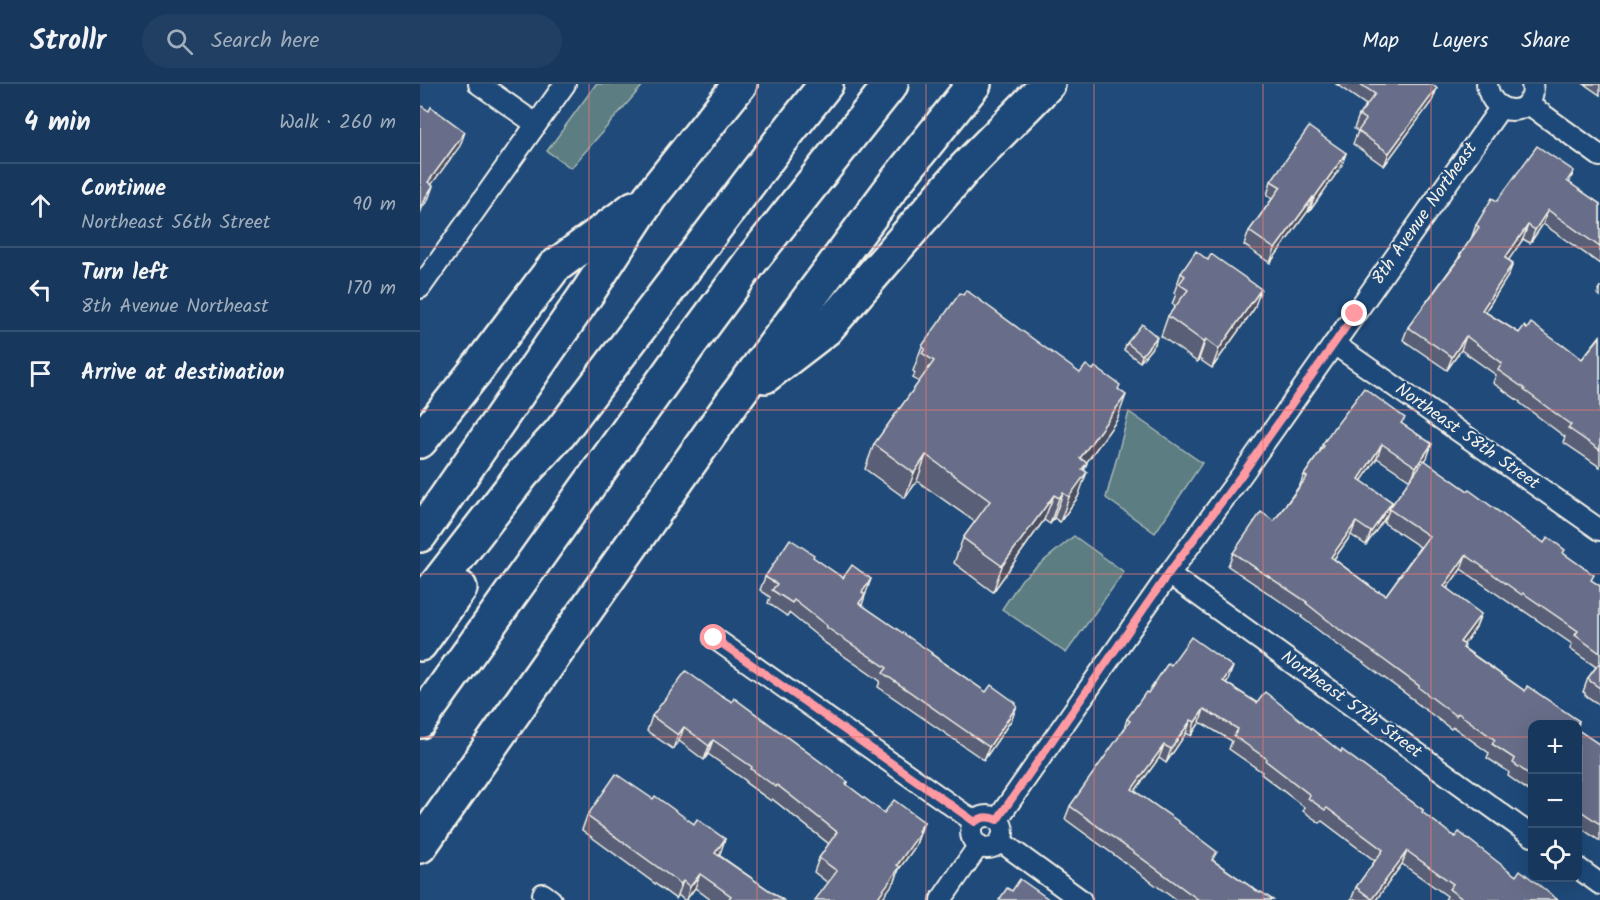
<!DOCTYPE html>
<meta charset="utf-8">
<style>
:root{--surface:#17385c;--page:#203f62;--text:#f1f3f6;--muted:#9eacbb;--line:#365272}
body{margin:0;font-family:Kalam,sans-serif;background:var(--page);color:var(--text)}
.controls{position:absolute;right:18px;bottom:18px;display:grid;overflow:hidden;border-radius:12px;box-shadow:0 6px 24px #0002}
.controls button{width:54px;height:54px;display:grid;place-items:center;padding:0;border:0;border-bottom:2px solid var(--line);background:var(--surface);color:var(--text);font:30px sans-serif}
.stop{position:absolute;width:18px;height:18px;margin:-14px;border:4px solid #ff9aa2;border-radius:50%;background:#fff}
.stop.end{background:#ff9aa2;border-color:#fff;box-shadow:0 2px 6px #0008}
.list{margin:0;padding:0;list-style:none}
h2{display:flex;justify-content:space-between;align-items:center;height:78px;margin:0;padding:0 24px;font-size:26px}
h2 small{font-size:20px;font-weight:400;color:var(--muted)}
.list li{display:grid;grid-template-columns:39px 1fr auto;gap:18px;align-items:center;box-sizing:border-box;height:84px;padding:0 24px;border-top:2px solid var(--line)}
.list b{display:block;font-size:22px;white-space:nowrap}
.list p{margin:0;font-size:20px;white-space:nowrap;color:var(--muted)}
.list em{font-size:20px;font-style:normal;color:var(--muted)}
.icon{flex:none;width:33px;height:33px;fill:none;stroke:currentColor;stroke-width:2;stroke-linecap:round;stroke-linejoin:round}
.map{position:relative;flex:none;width:1180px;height:816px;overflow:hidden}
header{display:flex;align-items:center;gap:36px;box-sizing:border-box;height:84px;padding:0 30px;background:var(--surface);border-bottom:2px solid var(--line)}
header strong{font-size:28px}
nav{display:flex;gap:33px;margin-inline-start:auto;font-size:21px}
.search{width:420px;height:54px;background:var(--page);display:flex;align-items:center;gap:15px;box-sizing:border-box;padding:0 21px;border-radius:33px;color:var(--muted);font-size:22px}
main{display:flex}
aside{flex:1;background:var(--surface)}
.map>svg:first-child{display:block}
</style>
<header>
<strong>Strollr</strong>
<div class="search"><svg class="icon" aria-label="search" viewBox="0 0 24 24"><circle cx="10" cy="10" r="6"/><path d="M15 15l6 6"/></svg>Search here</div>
<nav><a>Map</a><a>Layers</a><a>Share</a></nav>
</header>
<main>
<aside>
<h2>4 min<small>Walk · 260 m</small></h2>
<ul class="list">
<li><svg class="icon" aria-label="ahead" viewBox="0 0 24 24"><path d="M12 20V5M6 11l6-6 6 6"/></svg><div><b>Continue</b><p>Northeast 56th Street</p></div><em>90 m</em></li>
<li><svg class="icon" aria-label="left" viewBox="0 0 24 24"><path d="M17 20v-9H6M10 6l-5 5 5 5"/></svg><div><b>Turn left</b><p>8th Avenue Northeast</p></div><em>170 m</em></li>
<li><svg class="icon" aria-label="arrive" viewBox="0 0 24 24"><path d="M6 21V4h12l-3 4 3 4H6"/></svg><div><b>Arrive at destination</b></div></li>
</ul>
</aside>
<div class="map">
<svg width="1180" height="816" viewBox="0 0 1180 816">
<rect width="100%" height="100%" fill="#1f4a7a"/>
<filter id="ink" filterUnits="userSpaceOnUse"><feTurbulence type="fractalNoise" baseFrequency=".0167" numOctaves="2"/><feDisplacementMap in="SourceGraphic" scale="12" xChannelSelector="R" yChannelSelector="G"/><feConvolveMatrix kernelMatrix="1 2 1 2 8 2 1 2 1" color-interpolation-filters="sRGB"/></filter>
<g filter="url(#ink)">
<!-- green -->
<g fill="#5b7d81" stroke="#a8b7b4" stroke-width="1.5">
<path d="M176,0H224L151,84L127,67Z"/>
<path d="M709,328L782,379L735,449L686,414Z"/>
<path d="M654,452L704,488L646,569L582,525L602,495Z"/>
</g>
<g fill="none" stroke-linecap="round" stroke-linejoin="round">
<defs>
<g id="street">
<path d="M59,0L116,40"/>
<path d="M1067,0C1071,37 1119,32 1112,0"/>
<path d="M1107,19L1180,72"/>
<path d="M0,204L145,0"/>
<path d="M914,260L1180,446"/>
<path d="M749,490L1112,752"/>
<path d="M294,554L555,738"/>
<circle cx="567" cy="748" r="16"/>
<path d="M577,736L749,490L823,389L1081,23"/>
<path d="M580,757L661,816"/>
<path d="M1158,784L1180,800"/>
<path d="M123,810L131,816"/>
<path d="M521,816L559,761"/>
</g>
<g id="highway">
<path d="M345,292L406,245L546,83L628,0"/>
<path d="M0,357L54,289L134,183L214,124"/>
<path d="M0,451L168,208L230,113L320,0"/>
<path d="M0,522L103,389L140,349L360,58L406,0"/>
<path d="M0,560L40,504"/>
<path d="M0,637L269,261L334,173L471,0"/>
<path d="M0,762L313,317L478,95L554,0"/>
</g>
</defs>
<!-- street casing -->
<use href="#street" stroke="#f4f1e8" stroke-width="24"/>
<!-- highway casing -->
<use href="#highway" stroke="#f4f1e8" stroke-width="38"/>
<!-- street -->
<use href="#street" stroke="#1f4a7a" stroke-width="20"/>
<!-- highway -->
<use href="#highway" stroke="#1f4a7a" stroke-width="33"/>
</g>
<!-- wall -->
<g fill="#595f76" stroke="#f4f1e8" stroke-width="1.5" fill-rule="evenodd">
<path d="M916,0H1011L1017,4L1012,17L964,82L933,60L938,47L934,45L939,31L946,21Z"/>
<path d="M1164,0H1180V11Z"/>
<path d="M926,69L921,83L889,128L888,127L850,179L824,161L829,147L852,115L847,111L851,97Z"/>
<path d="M1149,99L1180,120V180L1123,140L1110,159L1103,155L1088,176L1093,179L1088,192L1065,228L1099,249L1162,275L1180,252V383L1143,358L1145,353L1100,319V318L1073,299L1076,291L1041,266L1027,286L983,256L988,243L1038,175L1040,171L1051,155L1056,141L1077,117Z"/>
<path d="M761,189L834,225L792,284L779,275L777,278L741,252L748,232L756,222L752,220L756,210L754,209Z"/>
<path d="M1180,203V212L1177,210Z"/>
<path d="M707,259L735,260L720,278L704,266Z"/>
<path d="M502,262L660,289L699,306L697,336L666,379L658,413L640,438L634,434L630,440L624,436L573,508L534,479L543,454L555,438L497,397L485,414L445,385L454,360L499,298L493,294L495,289L493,287Z"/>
<path d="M982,340L1012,360L1005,377L1115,454L1144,470L1172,497L1180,502V621L1165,611V609L1163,608L1168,594L1176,583L1150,565L1152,560L1098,523L1097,524L1041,485L1027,504L1056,543L1044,560V564L1105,607L1159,637L1158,642V640H1113V710L1088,692L1089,688L1067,674L1069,669L1033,643L1031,645L994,617V616L944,579L915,559L881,533L882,532L808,482L813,469L854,437L880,401L884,391L899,369L902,361L915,343ZM957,374L990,396L969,425L964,439L1000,463L966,511L958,508L914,475L931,451L946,461L967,431L972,418L941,397Z"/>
<path d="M393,474L423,494L446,509L442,521L566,608L596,621L592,635L564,676L458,603L460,597L401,556V555L369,529L367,532L348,519L350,513L340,506L345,493Z"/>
<path d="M751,581L808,596L806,599L837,619L921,668L1003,726L1002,729L1035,753L1096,792L1138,816H1025L1027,812L982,780L956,816H931L936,803L955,777L902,737L900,739L883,727L884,723L841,690L842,688L809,665L812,657L780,638L771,652L766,649L746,679L739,674L715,707L759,739L794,777L840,809L853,816H756L645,735L650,722L703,648L707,635Z"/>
<path d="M301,612L428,698L427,701L464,729L504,738L495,763L479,785L475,797L408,799L394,788L399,774L409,760L352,715L351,717L326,699V697L288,670L284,676L259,657L253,665L227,647L232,632Z"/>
<path d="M1158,646L1180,661V757L1158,742Z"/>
<path d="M233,715L274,740L305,755L299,771L363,816H291L275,804L266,816H264L258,811L256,815L162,746L167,732Z"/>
</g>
<!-- shaded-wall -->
<g fill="#484d60" stroke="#f4f1e8" stroke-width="1.5">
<path d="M1017,4L1012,17L964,82L969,69Z"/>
<path d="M45,48L40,62L3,112L8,98Z"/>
<path d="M926,69L921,83L889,128L894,114Z"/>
<path d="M1154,87L1149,100L1147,97Z"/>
<path d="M13,102L8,116L3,122L0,130V123L5,114Z"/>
<path d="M893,113L888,127L850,179L855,165Z"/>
<path d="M1128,126L1123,140L1110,159L1115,146Z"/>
<path d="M1108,141L1103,155L1081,187L1085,174Z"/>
<path d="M1093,179L1088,192L1058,239L1062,226Z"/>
<path d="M841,205L834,225L792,284L799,265Z"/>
<path d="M1046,252L1041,266L1027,286L1032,273Z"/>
<path d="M737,253L735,260L720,278L722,271Z"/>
<path d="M786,255L779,275L777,278L784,258Z"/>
<path d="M706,311L697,336L651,400L660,374Z"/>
<path d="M962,360L957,374L934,408L939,395Z"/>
<path d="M1012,360L1007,374L991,397L996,383Z"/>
<path d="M506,371L497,397L485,414L494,389Z"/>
<path d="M667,379L660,397L667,388L658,413L640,438L649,413L662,385Z"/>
<path d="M643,409L634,434L630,440L639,414Z"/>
<path d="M634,411L624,436L573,508L582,482Z"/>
<path d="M972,418L967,431L946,461L951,448Z"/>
<path d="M936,438L931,451L906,486L911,473Z"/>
<path d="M1046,471L1041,485L1019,515L1024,502Z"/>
<path d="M451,495L446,509L437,521L442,508Z"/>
<path d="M1061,530L1056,543L1035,572L1040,558Z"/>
<path d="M813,583L808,596L798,610L803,597Z"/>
<path d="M597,622L592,635L564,676L569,663Z"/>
<path d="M784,625L780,638L771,652L775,638Z"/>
<path d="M771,636L766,649L746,679L751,665Z"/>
<path d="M264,643L259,657L253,665L258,651Z"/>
<path d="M293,656L288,670L284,676L289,662Z"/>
<path d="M744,661L739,674L707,718L712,705Z"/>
<path d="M504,738L495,763L479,785L475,797L461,816H456Z"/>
<path d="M305,755L300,770L290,783L295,769Z"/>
<path d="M987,767L982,780L956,816H951Z"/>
<path d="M280,790L275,804L266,816L270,803Z"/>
<path d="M263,797L258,811L256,815L261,800Z"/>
</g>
<!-- building -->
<g fill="#676e89" stroke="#f4f1e8" stroke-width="1.5">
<path d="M940,0H1011L1017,4L969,69L938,47L946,36L939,31L955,10Z"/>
<path d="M0,21L9,27L11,23L45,48L8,98L13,102L5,114L6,115L0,123Z"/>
<path d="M889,43L926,69L894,114L893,113L855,165L829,147L861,103L851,97Z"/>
<path d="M1117,62L1154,87L1147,97L1180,120V163L1128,126L1115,146L1108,141L1085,174L1093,179L1062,226L1099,249L1104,242L1107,245L1111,239L1143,262L1144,261L1162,275L1180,253V366L1148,344L1151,341L1104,306L1105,305L1078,286L1082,279L1046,252L1032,273L988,243L1041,172L1040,171L1059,143L1056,141L1072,114L1077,117Z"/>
<path d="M776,167L788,176L791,170L841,205L799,265L786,255L784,258L748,232L768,206L759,200L765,192L761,189Z"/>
<path d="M546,206L660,289L666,281L673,286L675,283L700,301L698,305L706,311L660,374L667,379L662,385L667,388L649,413L643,409L639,414L634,411L582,482L543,454L570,417L506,371L494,389L454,360L514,277L502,269L505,265L502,262L540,209L543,211Z"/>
<path d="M722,240L737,253L722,271L707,259Z"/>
<path d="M944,304L985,334L981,339L1012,360L996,383L962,360L939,395L972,418L951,448L936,438L911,473L958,508L959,507L966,511L1009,452L969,425L1004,376L1048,407L1049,406L1115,454L1116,453L1124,459L1128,453L1145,466L1143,469L1174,491L1171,496L1180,502V569L1155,551L1158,547L1103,509L1102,511L1046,471L1024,502L1061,530L1040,558L1045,561L1043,564L1105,607L1107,602L1159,637L1157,640H1113V693L1093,679L1095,675L1072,660L1075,656L1038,629L1036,632L999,604V602L949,565L920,546L886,519L887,518L813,469L841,428L854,437L887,393L884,391L904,362L902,361L914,343H915Z"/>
<path d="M370,455L394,471L393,473L423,494L432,481L451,495L442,508L445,511L439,519L512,569L511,570L566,608L571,601L596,619L595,620L597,622L569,663L463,589L467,584L406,543L407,542L374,516L372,519L352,506L357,500L345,493Z"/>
<path d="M771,553L813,583L803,597L837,619L845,608L921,668L922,666L1003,726L1002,728L1035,753L1039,748L1096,792L1100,786L1138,816H1044L1029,805L1033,800L987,767L952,815L936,803L963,766L907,724L905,726L888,714L890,711L846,677L847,675L814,652L818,645L784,625L775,638L771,636L751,665L744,661L712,705L759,738V739L797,768L792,776L840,809L841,808L853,816H779L650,722L710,637L707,635L726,608L728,609L748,579L751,581Z"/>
<path d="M1180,578V604L1170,597V596L1168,594Z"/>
<path d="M266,587L301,612V611L312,618L314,614L428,698L426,700L464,729L474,716L504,738L498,747L500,749L477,781L480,783L456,816H395L417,787L399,774L417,748L357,701L356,703L331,685L332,683L293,656L289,662L264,643L258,651L232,632Z"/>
<path d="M1158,646L1180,661V740L1158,725Z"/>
<path d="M196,690L233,715L235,712L274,740L277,735L305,755L295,769L363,816H308L311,812L280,790L270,803L263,797L261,800L167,732Z"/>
<path d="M600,795L630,816H579L587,804L592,807Z"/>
</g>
</g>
<g fill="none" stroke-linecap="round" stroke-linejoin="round" filter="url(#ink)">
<!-- route -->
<path stroke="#ff9aa2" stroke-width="8" d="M294,554L555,738C562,732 569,732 577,736L748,490L823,389L935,230"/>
</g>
<!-- grid -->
<path fill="none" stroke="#e27875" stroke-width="1.5" stroke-opacity="0.55" d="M169,0V816M337,0V816M506,0V816M674,0V816M843,0V816M1011,0V816M0,163H1180M0,326H1180M0,490H1180M0,653H1112M1158,653H1180"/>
<g text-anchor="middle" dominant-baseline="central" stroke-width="4.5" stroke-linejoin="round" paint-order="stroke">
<!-- street labels -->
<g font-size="18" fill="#f4f1e8" stroke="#1f4a7a">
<text transform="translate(1005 130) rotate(-55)">8th Avenue Northeast</text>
<text transform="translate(1047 353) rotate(35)">Northeast 58th Street</text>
<text transform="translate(931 621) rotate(36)">Northeast 57th Street</text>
</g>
</g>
</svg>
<div class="controls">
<button>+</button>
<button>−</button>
<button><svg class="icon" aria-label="locate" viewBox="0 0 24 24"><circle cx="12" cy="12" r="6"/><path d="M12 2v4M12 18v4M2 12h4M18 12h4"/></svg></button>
</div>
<div class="stop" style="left:294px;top:554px"></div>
<div class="stop end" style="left:935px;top:230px"></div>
</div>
</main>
